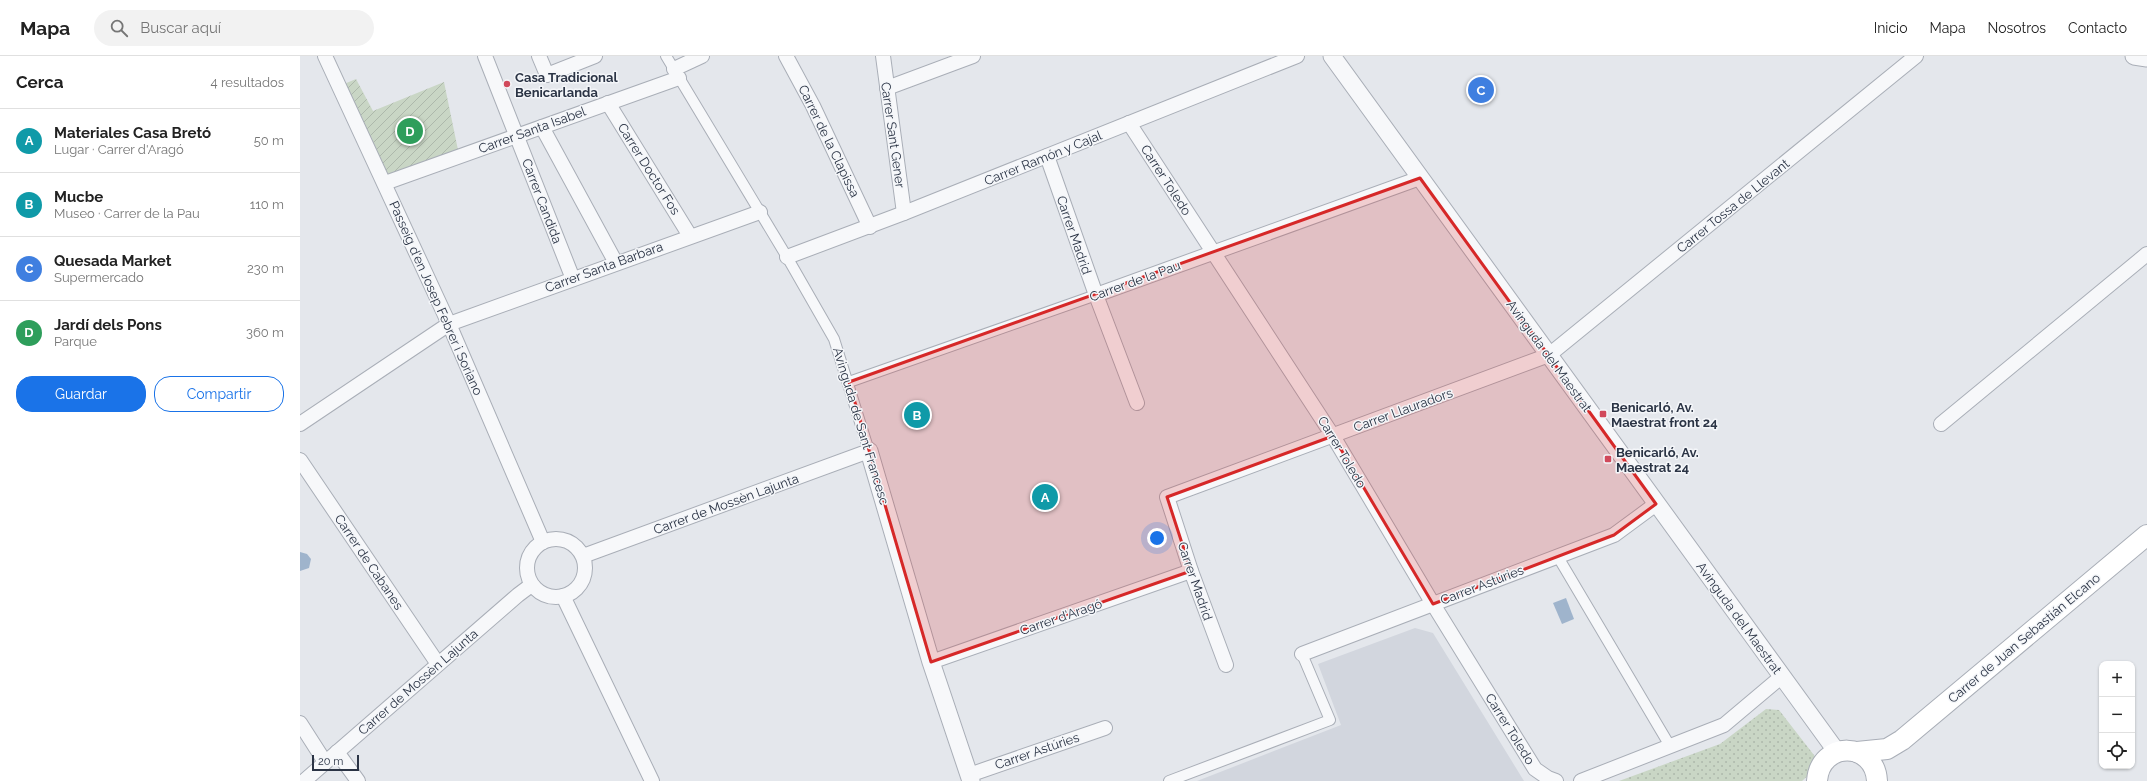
<!DOCTYPE html>
<html lang="es">
<meta charset="utf-8">
<style>
:root{--surface:#fff;--page:#f2f2f2;--text:#222;--muted:#767676;--line:#e0e0e0;--accent:#1a73e8}
body{margin:0;font-family:Raleway,sans-serif;background:var(--page);color:var(--text)}
.controls{position:absolute;right:12px;bottom:12px;display:grid;overflow:hidden;border-radius:8px;box-shadow:0 1px 3px #0004}
.controls button{width:36px;height:36px;display:grid;place-items:center;padding:0;border:0;border-bottom:1px solid var(--line);background:var(--surface);color:var(--text);font:20px sans-serif}
.scale{position:absolute;left:12px;bottom:10px;width:47px;box-sizing:border-box;padding-left:4px;border:2px solid #2b3445;border-top:0;font-size:11px;line-height:14px;white-space:nowrap;color:#2b3445;-webkit-text-stroke:3px #f4f6f9;paint-order:stroke}
.you{position:absolute;left:857px;top:482px;width:14px;height:14px;margin:-10px;border:3px solid #fff;border-radius:50%;background:#1a73e8;box-shadow:0 0 0 6px #1a73e833}
.badge{display:grid;place-items:center;width:26px;height:26px;border-radius:50%;background:var(--accent);color:#fff;font-size:13px;font-weight:700}
.pin{position:absolute;translate:-50% -50%;border:2px solid #fff;box-shadow:0 1px 4px #0006}
.list{margin:0;padding:0;list-style:none}
h2{display:flex;justify-content:space-between;align-items:center;height:52px;margin:0;padding:0 16px;font-size:17px}
h2 small{font-size:13px;font-weight:400;color:var(--muted)}
.list li{display:grid;grid-template-columns:26px 1fr auto;gap:12px;align-items:center;box-sizing:border-box;height:64px;padding:0 16px;border-top:1px solid var(--line)}
.list b{display:block;font-size:15px;white-space:nowrap}
.list p{margin:0;font-size:13px;white-space:nowrap;color:var(--muted)}
.list em{font-size:13px;font-style:normal;color:var(--muted)}
.actions{display:flex;gap:8px;padding:12px 16px}
.actions a{flex:1;padding:9px 0;border:1px solid var(--accent);border-radius:16px;text-align:center;font-size:14px;color:var(--accent)}
.actions .main{background:var(--accent);color:#fff}
.icon{flex:none;width:22px;height:22px;fill:none;stroke:currentColor;stroke-width:2;stroke-linecap:round;stroke-linejoin:round}
.map{position:relative;flex:none;width:1847px;height:725px;overflow:hidden}
header{display:flex;align-items:center;gap:24px;box-sizing:border-box;height:56px;padding:0 20px;background:var(--surface);border-bottom:1px solid var(--line)}
header strong{font-size:19px}
nav{display:flex;gap:22px;margin-inline-start:auto;font-size:14px}
.search{width:280px;height:36px;background:var(--page);display:flex;align-items:center;gap:10px;box-sizing:border-box;padding:0 14px;border-radius:22px;color:var(--muted);font-size:15px}
main{display:flex}
aside{flex:1;background:var(--surface)}
.map>svg:first-child{display:block}
</style>
<header>
<strong>Mapa</strong>
<div class="search"><svg class="icon" aria-label="search" viewBox="0 0 24 24"><circle cx="10" cy="10" r="6"/><path d="M15 15l6 6"/></svg>Buscar aquí</div>
<nav><a>Inicio</a><a>Mapa</a><a>Nosotros</a><a>Contacto</a></nav>
</header>
<main>
<aside>
<h2>Cerca<small>4 resultados</small></h2>
<ul class="list">
<li><span class="badge" style="background:#0f9aa8">A</span><div><b>Materiales Casa Bretó</b><p>Lugar · Carrer d'Aragó</p></div><em>50 m</em></li>
<li><span class="badge" style="background:#0f9aa8">B</span><div><b>Mucbe</b><p>Museo · Carrer de la Pau</p></div><em>110 m</em></li>
<li><span class="badge" style="background:#3f7fe0">C</span><div><b>Quesada Market</b><p>Supermercado</p></div><em>230 m</em></li>
<li><span class="badge" style="background:#2e9e5b">D</span><div><b>Jardí dels Pons</b><p>Parque</p></div><em>360 m</em></li>
</ul>
<div class="actions"><a class="main">Guardar</a><a>Compartir</a></div>
</aside>
<div class="map">
<svg width="1847" height="725" viewBox="0 0 1847 725">
<defs>
<pattern id="grass-dots" width="8" height="8" patternUnits="userSpaceOnUse"><rect width="8" height="8" fill="#c9d6c5"/><path d="M2 2h.1M6 6h.1" fill="none" stroke="#adb8ab" stroke-width="1.8" stroke-linecap="round"/></pattern>
<pattern id="garden-furrows" width="10" height="10" patternUnits="userSpaceOnUse"><rect width="10" height="10" fill="#c9d6c5"/><path d="M-1 1l2-2M0 10L10 0M9 11l2-2" fill="none" stroke="#adb8ab"/></pattern>
</defs>
<rect width="100%" height="100%" fill="#e4e7ec"/>
<!-- built -->
<path fill="#d2d6de" d="M1115,572L1133,577L1224,725H897L1041,669L1018,608Z"/>
<!-- grass -->
<path fill="url(#grass-dots)" d="M1466,653L1479,654L1517,703L1512,716L1502,725H1319L1420,688Z"/>
<!-- garden -->
<path fill="url(#garden-furrows)" d="M56,23L73,55L144,26L158,94L87,121L44,28Z"/>
<!-- water -->
<g fill="#9fb4cc">
<path d="M0,496L7,498L11,503L9,512L0,515Z"/>
<path d="M1266,542L1274,563L1262,568L1253,547Z"/>
</g>
<g fill="none" stroke-linecap="round" stroke-linejoin="round">
<defs>
<g id="pedestrian">
<path d="M366,0L487,201L534,283L569,395"/>
<path d="M549,326L796,239"/>
<path d="M1258,501L1370,690"/>
<path d="M869,725L1030,664L1002,598"/>
</g>
<g id="minor">
<path d="M25,0L149,268L243,486"/>
<path d="M185,0L273,223"/>
<path d="M239,0L247,19L295,0"/>
<path d="M486,0L513,50L570,171"/>
<path d="M583,0L604,157"/>
<path d="M374,13L402,0"/>
<path d="M587,32L673,0"/>
<path d="M308,47L390,180"/>
<path d="M829,67L1033,380L1133,548L1235,713L1248,722L1256,725"/>
<path d="M242,71L316,207"/>
<path d="M747,100L796,239L837,347"/>
<path d="M85,127L379,22"/>
<path d="M487,201L604,157L997,0"/>
<path d="M796,239L1120,122"/>
<path d="M0,368L149,268L460,156"/>
<path d="M1641,368L1847,198"/>
<path d="M0,404L138,608"/>
<circle cx="256" cy="512" r="29"/>
<path d="M283,500L569,395"/>
<path d="M263,540L352,725"/>
<path d="M1002,598L1314,479L1356,448"/>
<path d="M631,606L891,515"/>
<path d="M926,609L891,515L867,441L1249,299L1616,0"/>
<path d="M0,667L25,706"/>
<path d="M37,696L58,725"/>
<path d="M669,719L805,672"/>
<path d="M4,725L218,539L230,530H233"/>
<path d="M1281,725L1424,669L1481,621"/>
</g>
<g id="tertiary">
<path d="M1032,0L1537,696"/>
<path d="M1834,0L1847,2"/>
<path d="M569,395L631,606L671,725"/>
</g>
<g id="secondary">
<path d="M1557,696L1587,693L1602,684L1847,479"/>
<path d="M1517,725C1520,684 1575,685 1577,725"/>
</g>
</defs>
<!-- pedestrian casing -->
<use href="#pedestrian" stroke="#a9aeb7" stroke-width="12"/>
<!-- minor casing -->
<use href="#minor" stroke="#a9aeb7" stroke-width="16"/>
<!-- tertiary casing -->
<use href="#tertiary" stroke="#a9aeb7" stroke-width="19"/>
<!-- secondary casing -->
<use href="#secondary" stroke="#a9aeb7" stroke-width="22"/>
<!-- pedestrian -->
<use href="#pedestrian" stroke="#f7f8fa" stroke-width="10"/>
<!-- minor -->
<use href="#minor" stroke="#f7f8fa" stroke-width="14"/>
<!-- tertiary -->
<use href="#tertiary" stroke="#f7f8fa" stroke-width="17"/>
<!-- secondary -->
<use href="#secondary" stroke="#fff" stroke-width="20"/>
</g>
<!-- marked area -->
<path fill="#d62828" fill-opacity="0.2" stroke="#d62828" stroke-width="3" stroke-linejoin="round" d="M1120,122L1356,448L1314,479L1133,548L1033,380L867,441L891,515L631,606L549,326Z"/>
<!-- markers -->
<g fill="#d1495b" stroke="#f4f6f9" stroke-width="1.5">
<circle cx="207" cy="28" r="4"/>
<rect x="1299" y="354" width="8" height="8" rx="2"/>
<rect x="1304" y="399" width="8" height="8" rx="2"/>
</g>
<g text-anchor="middle" dominant-baseline="central" stroke-width="3" stroke-linejoin="round" paint-order="stroke">
<!-- poi labels -->
<g font-size="13" font-weight="bold" fill="#2b3445" stroke="#f4f6f9" text-anchor="start">
<text x="215" y="21">Casa Tradicional<tspan x="215" dy="15">Benicarlanda</tspan></text>
<text x="1311" y="351">Benicarló, Av.<tspan x="1311" dy="15">Maestrat front 24</tspan></text>
<text x="1316" y="396">Benicarló, Av.<tspan x="1316" dy="15">Maestrat 24</tspan></text>
</g>
<!-- street labels -->
<g font-size="13" fill="#2b3445" stroke="#f4f6f9">
<text transform="translate(232 74) rotate(-20)">Carrer Santa Isabel</text>
<text transform="translate(593 79) rotate(82)">Carrer Sant Gener</text>
<text transform="translate(529 85) rotate(64)">Carrer de la Clapissa</text>
<text transform="translate(743 102) rotate(-22)">Carrer Ramón y Cajal</text>
<text transform="translate(349 113) rotate(58)">Carrer Doctor Fos</text>
<text transform="translate(866 124) rotate(57)">Carrer Toledo</text>
<text transform="translate(242 145) rotate(69)">Carrer Candida</text>
<text transform="translate(1433 150) rotate(-39)">Carrer Tossa de Llevant</text>
<text transform="translate(774 179) rotate(71)">Carrer Madrid</text>
<text transform="translate(304 211) rotate(-20)">Carrer Santa Barbara</text>
<text transform="translate(835 225) rotate(-20)">Carrer de la Pau</text>
<text transform="translate(136 242) rotate(66)">Passeig d'en Josep Febrer i Soriano</text>
<text transform="translate(1249 300) rotate(54)">Avinguda del Maestrat</text>
<text transform="translate(1103 354) rotate(-20)">Carrer Llauradors</text>
<text transform="translate(561 370) rotate(73)">Avinguda de Sant Francesc</text>
<text transform="translate(1042 396) rotate(59)">Carrer Toledo</text>
<text transform="translate(426 448) rotate(-20)">Carrer de Mossèn Lajunta</text>
<text transform="translate(69 506) rotate(56)">Carrer de Cabanes</text>
<text transform="translate(895 525) rotate(71)">Carrer Madrid</text>
<text transform="translate(1182 529) rotate(-21)">Carrer Astúries</text>
<text transform="translate(761 561) rotate(-19)">Carrer d'Aragó</text>
<text transform="translate(1439 562) rotate(54)">Avinguda del Maestrat</text>
<text transform="translate(1724 582) rotate(-40)">Carrer de Juan Sebastián Elcano</text>
<text transform="translate(118 626) rotate(-41)">Carrer de Mossèn Lajunta</text>
<text transform="translate(1210 673) rotate(58)">Carrer Toledo</text>
<text transform="translate(737 695) rotate(-19)">Carrer Astúries</text>
</g>
</g>
</svg>
<div class="controls">
<button>+</button>
<button>−</button>
<button><svg class="icon" aria-label="locate" viewBox="0 0 24 24"><circle cx="12" cy="12" r="6"/><path d="M12 2v4M12 18v4M2 12h4M18 12h4"/></svg></button>
</div>
<div class="scale">20 m</div>
<div class="you"></div>
<div class="pin badge" style="left:745px;top:441px;background:#0f9aa8">A</div>
<div class="pin badge" style="left:617px;top:359px;background:#0f9aa8">B</div>
<div class="pin badge" style="left:1181px;top:34px;background:#3f7fe0">C</div>
<div class="pin badge" style="left:110px;top:75px;background:#2e9e5b">D</div>
</div>
</main>
